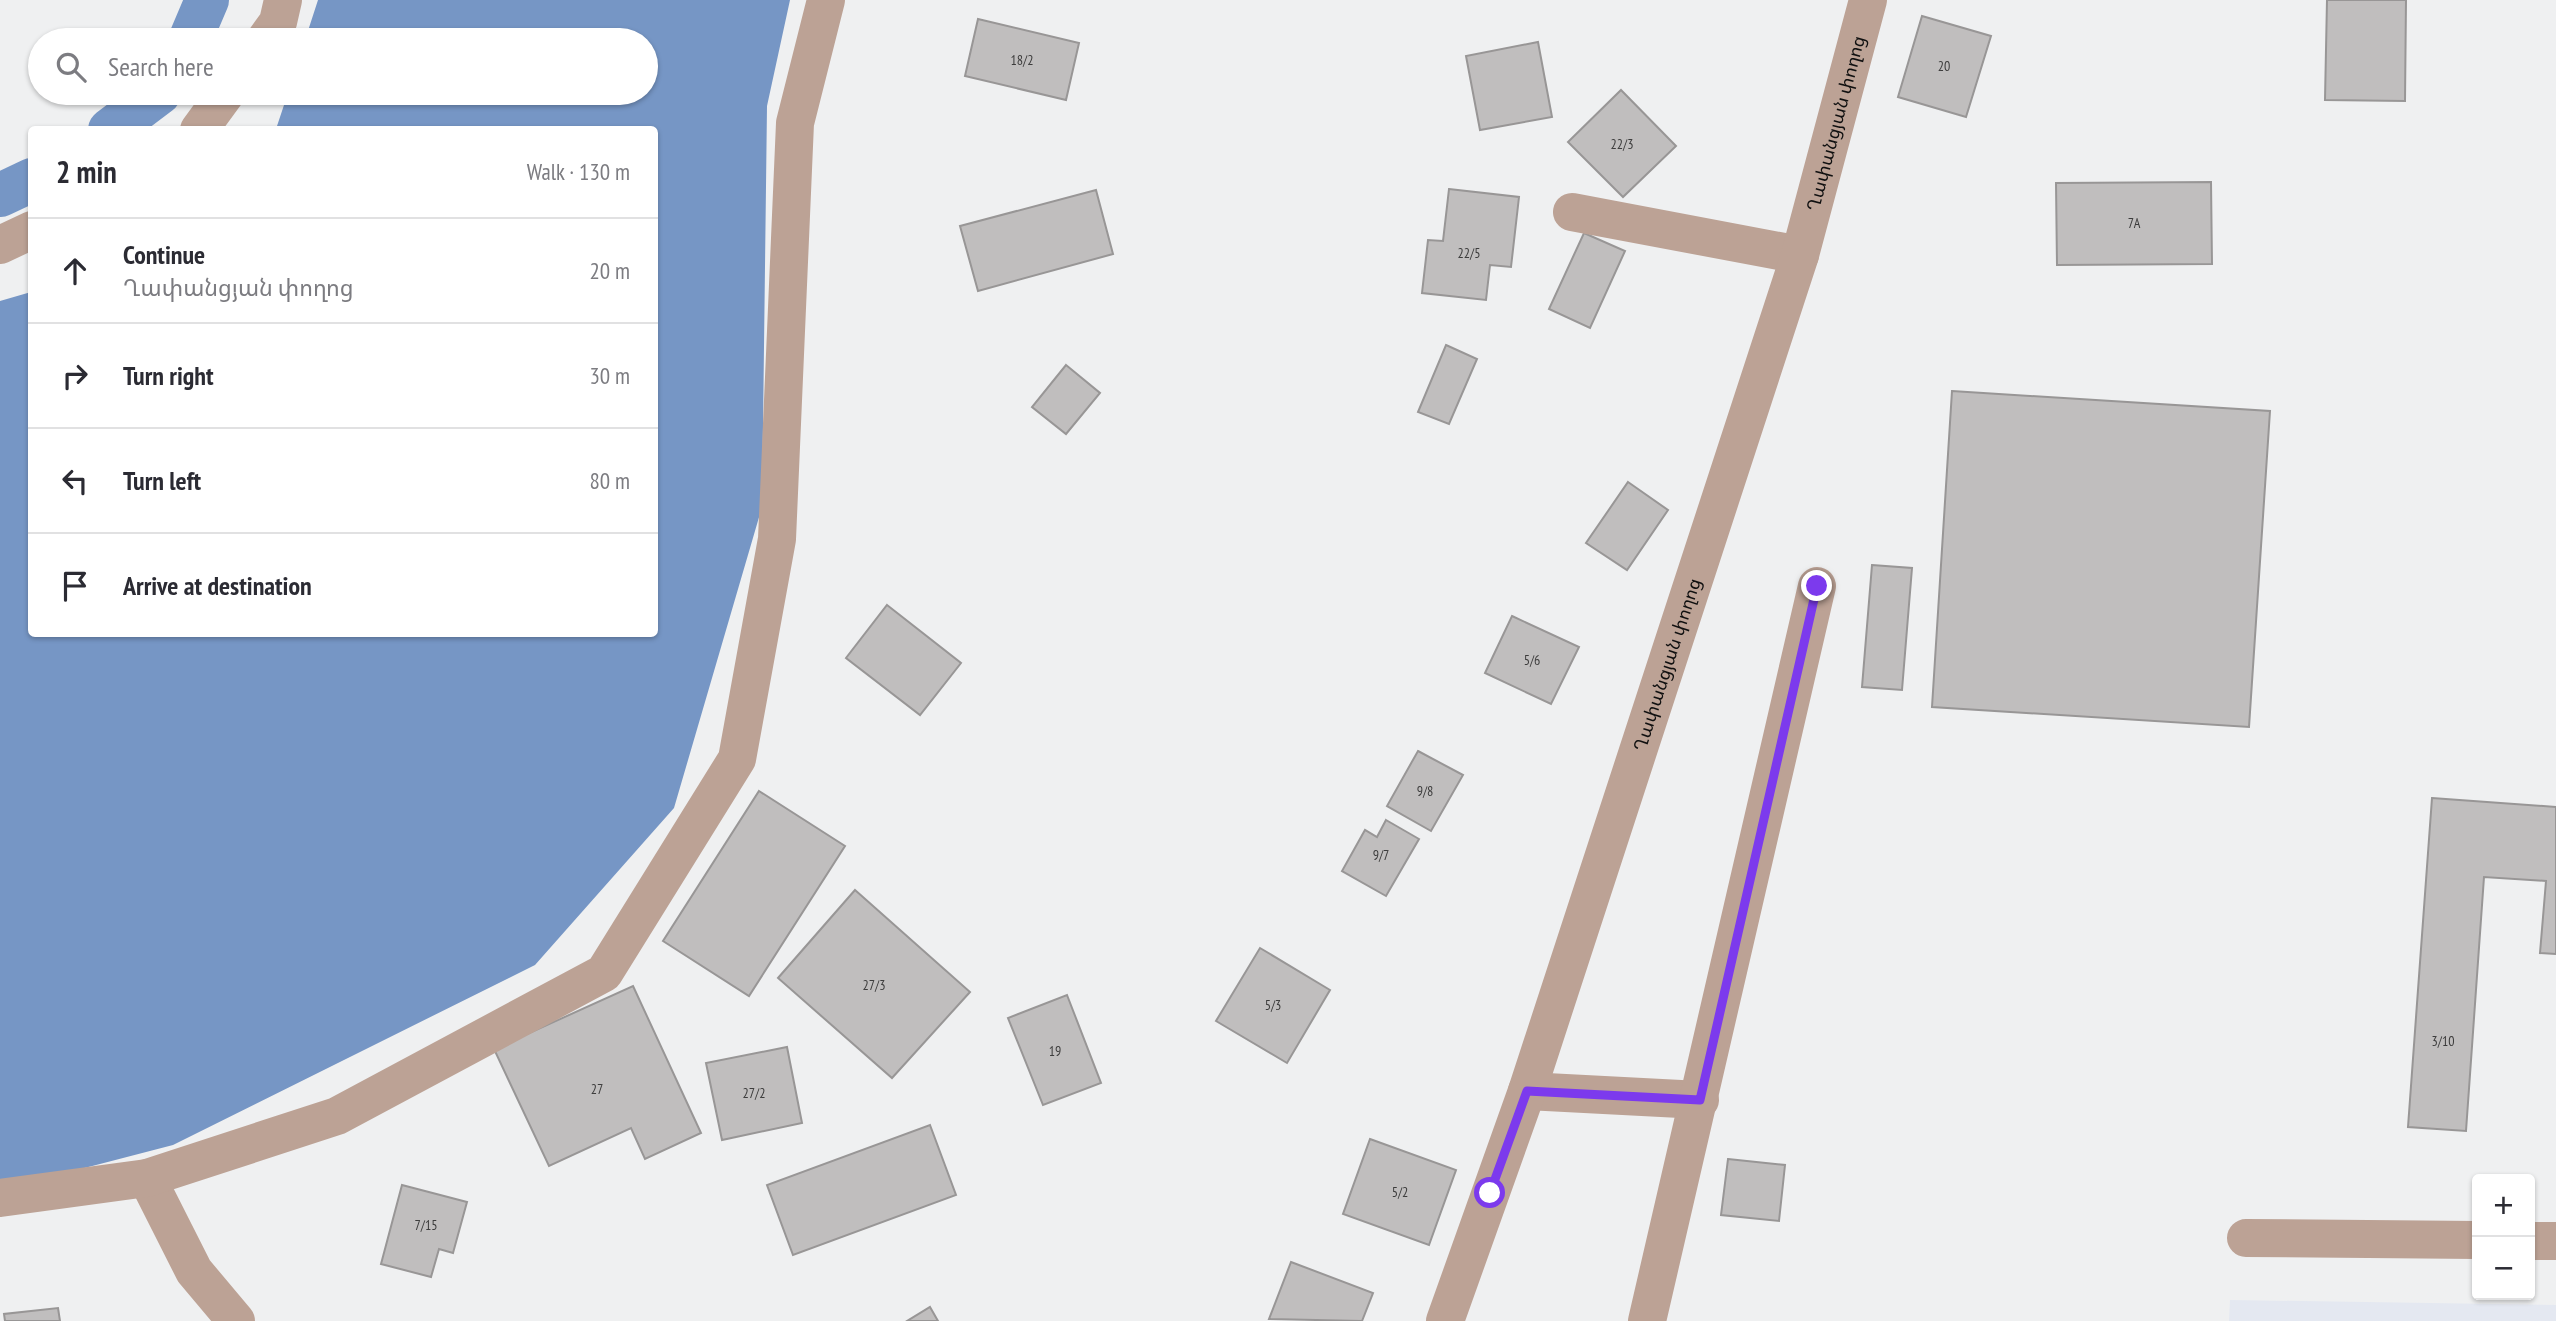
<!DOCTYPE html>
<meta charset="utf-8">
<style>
:root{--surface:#fff;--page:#f7f7f7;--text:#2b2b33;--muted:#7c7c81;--line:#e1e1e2}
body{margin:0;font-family:"PT Sans Narrow","Noto Sans Armenian",sans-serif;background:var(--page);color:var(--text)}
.controls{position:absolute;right:21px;bottom:21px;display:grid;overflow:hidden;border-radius:7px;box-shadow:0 2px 5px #0004}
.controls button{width:63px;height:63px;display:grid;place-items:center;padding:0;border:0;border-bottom:2px solid var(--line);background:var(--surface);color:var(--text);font:35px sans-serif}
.stop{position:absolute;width:21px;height:21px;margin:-16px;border:5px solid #7c3aed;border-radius:50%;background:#fff}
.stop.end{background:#7c3aed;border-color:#fff;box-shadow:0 2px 7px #0008}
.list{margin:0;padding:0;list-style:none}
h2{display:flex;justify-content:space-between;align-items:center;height:91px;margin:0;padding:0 28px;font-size:30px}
h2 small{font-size:23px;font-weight:400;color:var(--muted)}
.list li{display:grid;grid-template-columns:46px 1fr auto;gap:21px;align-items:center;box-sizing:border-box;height:105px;padding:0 28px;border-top:2px solid var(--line)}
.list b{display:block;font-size:26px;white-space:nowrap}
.list p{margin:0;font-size:23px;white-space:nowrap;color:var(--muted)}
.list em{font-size:23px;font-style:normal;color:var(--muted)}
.icon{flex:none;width:38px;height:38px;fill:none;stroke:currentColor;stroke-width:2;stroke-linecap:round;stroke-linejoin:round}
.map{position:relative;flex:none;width:2556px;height:1321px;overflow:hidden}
.search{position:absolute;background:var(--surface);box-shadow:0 2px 5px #0004;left:28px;top:28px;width:630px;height:77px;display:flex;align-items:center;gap:18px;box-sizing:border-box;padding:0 24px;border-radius:38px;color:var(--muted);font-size:26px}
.panel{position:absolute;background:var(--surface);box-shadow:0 2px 5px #0004;left:28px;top:126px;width:630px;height:511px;border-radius:7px}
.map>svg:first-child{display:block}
</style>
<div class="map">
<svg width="2556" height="1321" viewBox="0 0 2556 1321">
<rect width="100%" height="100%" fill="#eff0f1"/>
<!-- built -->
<path fill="#e4e8f1" d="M2230,1300L2556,1305V1321H2229Z"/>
<!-- water -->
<path fill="#7696c5" d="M318,0H790L767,106L762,507L674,808L535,965L173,1145L0,1190V301L31,292L32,634H654V130L276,129L288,93H646V40H305Z"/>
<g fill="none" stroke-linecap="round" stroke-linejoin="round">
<!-- canal -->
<g stroke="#7696c5" stroke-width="44">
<path d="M190,40L207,0"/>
<path d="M110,130L159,93"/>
<path d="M0,195L32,180"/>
</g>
</g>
<!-- building -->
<g fill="#c0bebe" stroke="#989696" stroke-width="2">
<path d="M2327,0H2406L2405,101L2325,100Z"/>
<path d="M1922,16L1991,36L1966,117L1898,97Z"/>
<path d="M978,19L1079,43L1066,100L965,76Z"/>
<path d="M1538,42L1552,117L1480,130L1466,56Z"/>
<path d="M1621,90L1676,146L1623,197L1568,142Z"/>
<path d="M2211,182L2212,264L2057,265L2056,183Z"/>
<path d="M1449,189L1519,197L1511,267L1490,265L1486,300L1422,293L1428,240L1443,241Z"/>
<path d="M1096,190L1113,254L978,291L960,226Z"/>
<path d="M1584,233L1625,251L1590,328L1549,309Z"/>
<path d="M1446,345L1477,359L1449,424L1418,412Z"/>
<path d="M1066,365L1100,393L1066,434L1032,407Z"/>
<path d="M1952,391L2270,411L2249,727L1932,707Z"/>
<path d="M1628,482L1668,510L1627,570L1586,543Z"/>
<path d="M1872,565L1912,568L1902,690L1862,687Z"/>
<path d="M887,605L961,663L920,715L846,658Z"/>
<path d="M1512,616L1579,647L1551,704L1485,673Z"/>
<path d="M1418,751L1463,775L1431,831L1387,806Z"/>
<path d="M759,791L845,846L749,996L663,941Z"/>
<path d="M2432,798L2556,807V954L2540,953L2546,881L2484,877L2466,1131L2408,1127Z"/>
<path d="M1386,820L1419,839L1386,896L1342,871L1365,830L1377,837Z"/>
<path d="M855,890L970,992L892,1078L778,978Z"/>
<path d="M1260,948L1330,990L1287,1063L1216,1021Z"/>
<path d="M633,986L701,1133L645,1159L631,1128L549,1166L494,1049Z"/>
<path d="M1067,995L1101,1083L1043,1105L1008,1018Z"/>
<path d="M787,1047L802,1123L722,1140L706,1063Z"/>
<path d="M930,1125L956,1195L793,1255L767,1185Z"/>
<path d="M1370,1139L1456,1170L1429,1245L1343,1214Z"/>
<path d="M1728,1159L1785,1165L1779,1221L1721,1215Z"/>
<path d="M402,1185L467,1202L453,1253L439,1249L431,1277L381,1264Z"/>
<path d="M1291,1262L1373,1293L1362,1321L1269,1319Z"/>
<path d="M930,1307L938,1321H907Z"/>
<path d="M58,1308L60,1321H5L4,1314Z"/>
</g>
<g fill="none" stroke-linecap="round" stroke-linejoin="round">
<!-- minor -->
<g stroke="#bca295" stroke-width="38">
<path d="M265,40L278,22L283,0"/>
<path d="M199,130L226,93"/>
<path d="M1572,212L1800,255"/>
<path d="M0,245L32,230"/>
<path d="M1527,1091L1700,1100"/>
<path d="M147,1178L194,1271L236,1321"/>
<path d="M0,1198L147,1178L337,1116L604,973L737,759L777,539L795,123L826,0"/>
<path d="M2246,1238L2477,1240"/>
<path d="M2530,1241H2556"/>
<path id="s1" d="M1445,1321L1527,1091L1800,255L1868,0"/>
<path d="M1647,1321L1817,586"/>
</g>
</g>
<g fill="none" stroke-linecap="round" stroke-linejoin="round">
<!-- route -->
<path stroke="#7c3aed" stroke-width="9" d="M1490,1193L1527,1091L1700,1100L1817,586"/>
</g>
<g text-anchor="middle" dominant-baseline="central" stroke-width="7" stroke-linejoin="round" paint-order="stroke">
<!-- number labels -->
<g font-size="14" fill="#3c3c3c">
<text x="1022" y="60">18/2</text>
<text x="1944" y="66">20</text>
<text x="1622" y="144">22/3</text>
<text x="2134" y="223">7A</text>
<text x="1469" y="253">22/5</text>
<text x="1532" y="660">5/6</text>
<text x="1425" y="791">9/8</text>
<text x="1381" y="855">9/7</text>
<text x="874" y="985">27/3</text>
<text x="1273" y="1005">5/3</text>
<text x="2443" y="1041">3/10</text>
<text x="1055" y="1051">19</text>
<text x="597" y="1089">27</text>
<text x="754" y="1093">27/2</text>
<text x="1400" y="1192">5/2</text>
<text x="426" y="1225">7/15</text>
</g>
<!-- street labels -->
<g font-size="18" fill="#101010" stroke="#eff0f1">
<text stroke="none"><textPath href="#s1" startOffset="1260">Ղափանցյան փողոց</textPath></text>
<text stroke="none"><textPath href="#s1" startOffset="693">Ղափանցյան փողոց</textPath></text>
</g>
</g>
</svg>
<div class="controls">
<button>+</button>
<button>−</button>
</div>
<div class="stop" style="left:1490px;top:1193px"></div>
<div class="stop end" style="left:1817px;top:586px"></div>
<div class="search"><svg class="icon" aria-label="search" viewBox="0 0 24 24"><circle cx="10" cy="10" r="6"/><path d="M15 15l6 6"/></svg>Search here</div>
<section class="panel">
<h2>2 min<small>Walk · 130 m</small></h2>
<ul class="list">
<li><svg class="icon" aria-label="ahead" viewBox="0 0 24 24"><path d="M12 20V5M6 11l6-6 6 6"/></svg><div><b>Continue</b><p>Ղափանցյան փողոց</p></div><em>20 m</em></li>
<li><svg class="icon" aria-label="right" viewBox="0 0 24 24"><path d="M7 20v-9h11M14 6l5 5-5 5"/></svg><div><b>Turn right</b></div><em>30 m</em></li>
<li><svg class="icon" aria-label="left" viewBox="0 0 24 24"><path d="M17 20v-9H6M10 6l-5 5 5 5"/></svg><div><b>Turn left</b></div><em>80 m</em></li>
<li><svg class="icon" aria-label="arrive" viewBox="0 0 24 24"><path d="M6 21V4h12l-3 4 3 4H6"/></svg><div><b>Arrive at destination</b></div></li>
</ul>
</section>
</div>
